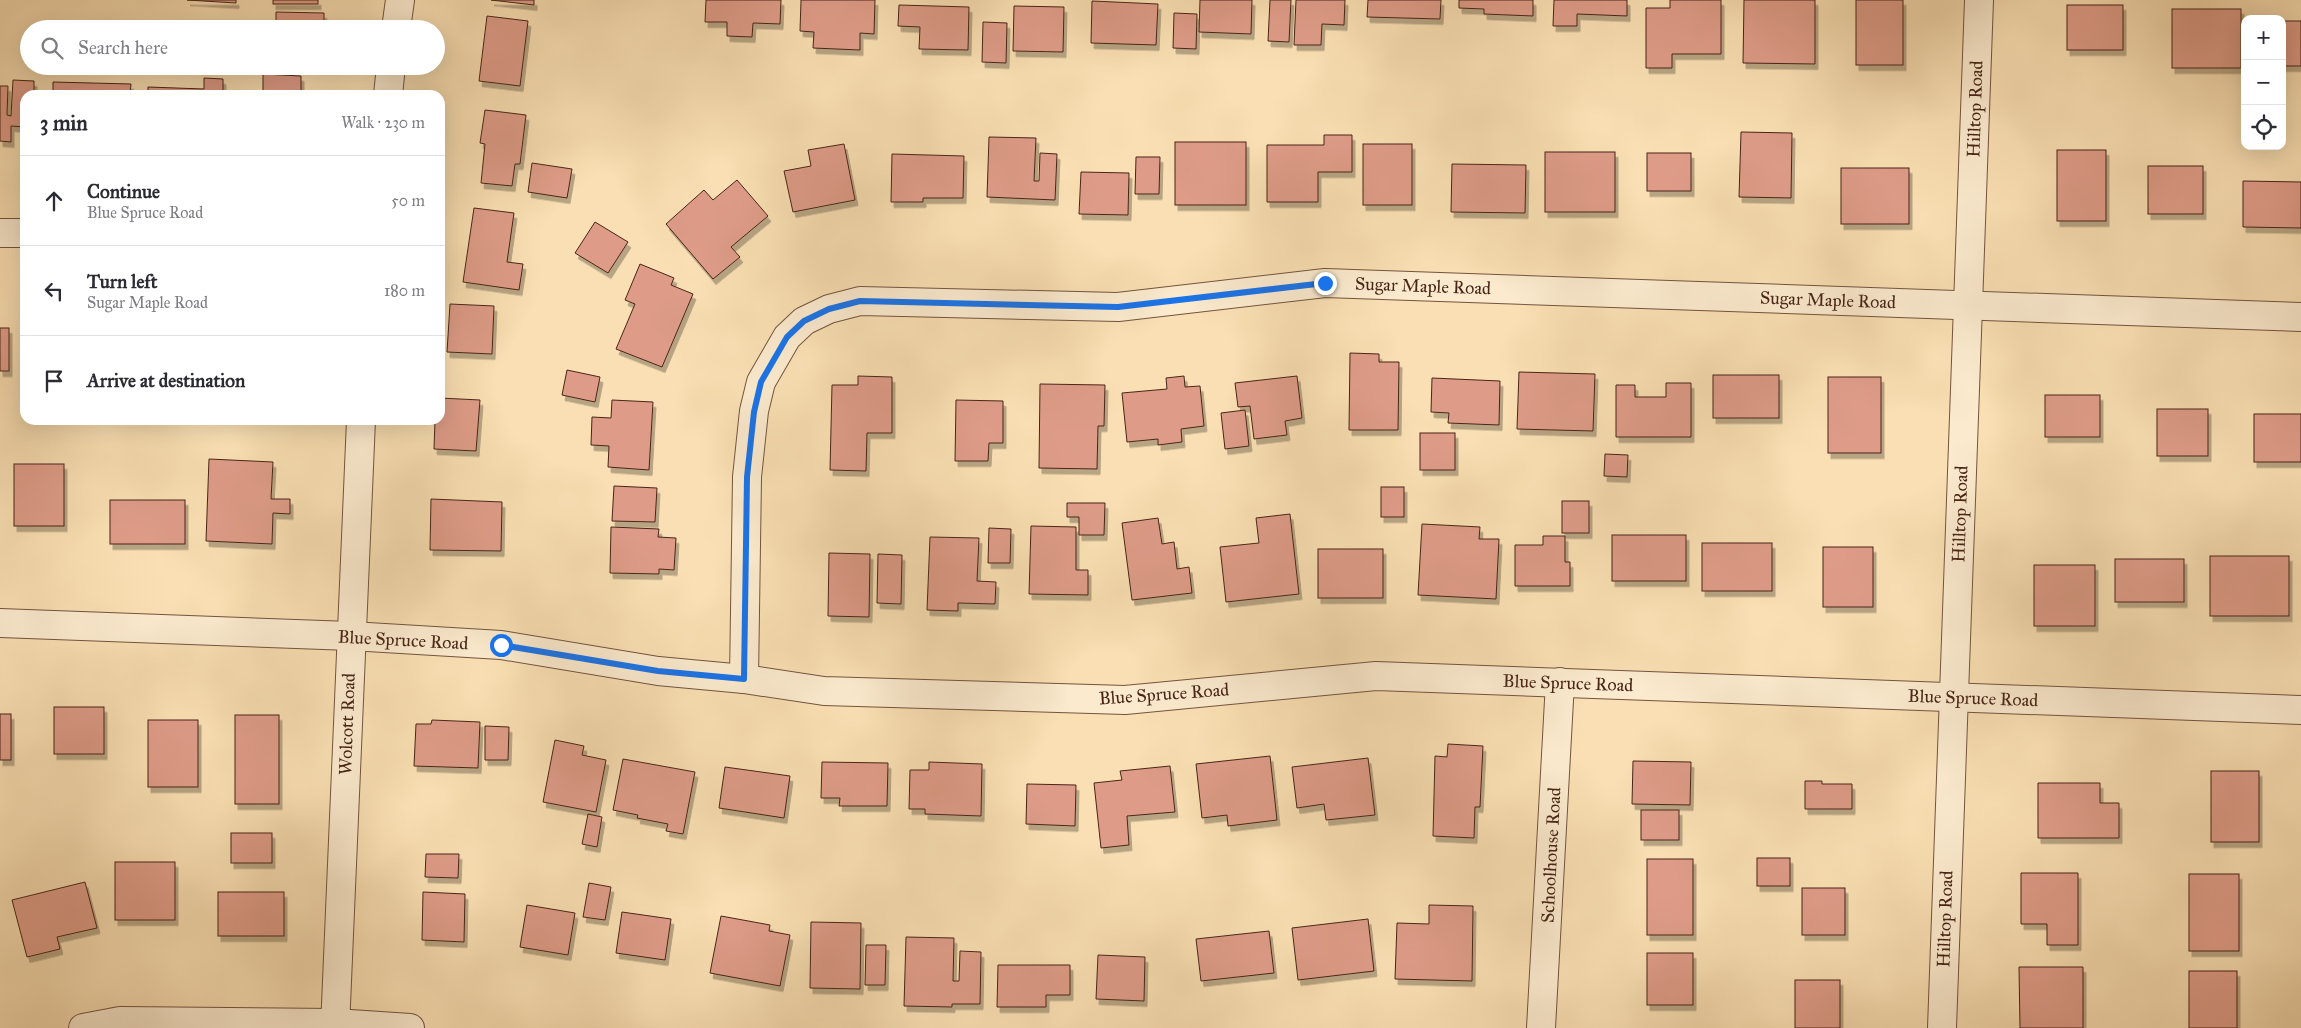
<!DOCTYPE html>
<meta charset="utf-8">
<style>
:root{--surface:#fff;--page:#f7f7f7;--text:#2b2b33;--muted:#7c7c81;--line:#e1e1e2}
body{margin:0;font-family:"IM FELL Great Primer",serif;background:var(--page);color:var(--text)}
.controls{position:absolute;right:15px;top:15px;display:grid;overflow:hidden;border-radius:10px;box-shadow:0 5px 20px #0002}
.controls button{width:45px;height:45px;display:grid;place-items:center;padding:0;border:0;border-bottom:1px solid var(--line);background:var(--surface);color:var(--text);font:25px sans-serif}
.stop{position:absolute;width:15px;height:15px;margin:-11px;border:4px solid #1a73e8;border-radius:50%;background:#fff}
.stop.end{background:#1a73e8;border-color:#fff;box-shadow:0 1px 5px #0008}
.list{margin:0;padding:0;list-style:none}
h2{display:flex;justify-content:space-between;align-items:center;height:65px;margin:0;padding:0 20px;font-size:21px}
h2 small{font-size:16px;font-weight:400;color:var(--muted)}
.list li{display:grid;grid-template-columns:32px 1fr auto;gap:15px;align-items:center;box-sizing:border-box;height:90px;padding:0 20px;border-top:1px solid var(--line)}
.list b{display:block;font-size:19px;white-space:nowrap}
.list p{margin:0;font-size:16px;white-space:nowrap;color:var(--muted)}
.list em{font-size:16px;font-style:normal;color:var(--muted)}
.icon{flex:none;width:28px;height:28px;fill:none;stroke:currentColor;stroke-width:2;stroke-linecap:round;stroke-linejoin:round}
.map{position:relative;flex:none;width:2301px;height:1028px;overflow:hidden}
.search{position:absolute;background:var(--surface);box-shadow:0 5px 20px #0002;left:20px;top:20px;width:425px;height:55px;display:flex;align-items:center;gap:12px;box-sizing:border-box;padding:0 18px;border-radius:28px;color:var(--muted);font-size:19px}
.panel{position:absolute;background:var(--surface);box-shadow:0 5px 20px #0002;left:20px;top:90px;width:425px;height:335px;border-radius:15px}
.map>svg:first-child{display:block}
</style>
<div class="map">
<svg width="2301" height="1028" viewBox="0 0 2301 1028">
<defs>
<filter id="shadow"><feDropShadow dx="3" dy="5.5" stdDeviation="0" flood-color="#0004"/></filter>
</defs>
<rect width="100%" height="100%" fill="#f9dfb3"/>
<filter id="stains"><feTurbulence type="fractalNoise" baseFrequency=".004" numOctaves="4"/><feColorMatrix values="0 0 0 0 .2 0 0 0 0 .09 0 0 0 0 .02 0 0 0 .5 -.17"/></filter>
<radialGradient id="worn" r=".72"><stop offset=".6" stop-color="#630" stop-opacity="0"/><stop offset="1" stop-color="#630" stop-opacity=".3"/></radialGradient>
<!-- building -->
<g fill="#de9c88" stroke="#482516" filter="url(#shadow)">
<path d="M187,0H236V3Z"/>
<rect x="273" y="0" width="45" height="4"/>
<path d="M491,0H534V5Z"/>
<path d="M706,0H781L780,24L753,23L752,37L727,36V22H705Z"/>
<path d="M801,0H875L874,34L860,33V50L813,48L814,32L800,31Z"/>
<path d="M1200,0H1252L1251,34L1199,32Z"/>
<path d="M1270,0H1291L1289,42L1268,41Z"/>
<path d="M1296,0H1345L1344,25L1322,24L1321,45H1294Z"/>
<path d="M1368,0H1441L1440,19L1367,17Z"/>
<path d="M1459,0H1533V16L1484,14V9L1459,8Z"/>
<path d="M1554,0H1627V16L1577,14V26H1553Z"/>
<path d="M1670,0H1721V54H1672V68H1646V8H1670Z"/>
<path d="M1744,0H1815V64L1743,63Z"/>
<rect x="1856" y="0" width="47" height="65"/>
<path d="M1092,1L1158,4L1156,45L1091,43Z"/>
<path d="M899,5L969,7L968,50L919,49L920,27L898,26Z"/>
<rect x="2067" y="5" width="56" height="45"/>
<path d="M1014,6L1064,7L1063,52L1013,51Z"/>
<rect x="2172" y="9" width="69" height="59"/>
<path d="M276,12L324,13V29H276Z"/>
<path d="M1174,13L1197,14L1196,49L1173,48Z"/>
<path d="M487,16L528,21L520,86L479,81Z"/>
<rect x="2282" y="21" width="19" height="45"/>
<path d="M983,22L1007,23L1006,63L982,62Z"/>
<path d="M263,74L301,76V95H263Z"/>
<path d="M204,78L223,79V95H148V87L204,89Z"/>
<path d="M13,80L34,81V95H25V127L11,126V142L0,141V86H8L7,115L11,116Z"/>
<path d="M53,82L131,84L130,95H53Z"/>
<path d="M485,110L526,115L520,164H515L512,186L481,183L485,144L480,143Z"/>
<path d="M1741,132L1792,133L1791,198L1739,197Z"/>
<path d="M1324,135H1352V172H1318V202H1267V145H1324Z"/>
<path d="M989,137L1036,138L1034,181H1039L1040,153L1057,154L1055,200L987,197Z"/>
<rect x="1175" y="142" width="71" height="63"/>
<path d="M844,144L855,200L793,212L784,171L811,166L808,150Z"/>
<rect x="1363" y="144" width="49" height="61"/>
<rect x="2057" y="150" width="49" height="71"/>
<rect x="1545" y="152" width="70" height="60"/>
<rect x="1647" y="153" width="44" height="38"/>
<path d="M892,154L964,156L963,198H923V202H891Z"/>
<path d="M1136,157H1160L1159,194H1135Z"/>
<path d="M532,163L572,169L567,198L528,192Z"/>
<path d="M1452,164L1526,165L1525,213L1451,212Z"/>
<rect x="2148" y="166" width="55" height="48"/>
<rect x="1841" y="168" width="68" height="56"/>
<path d="M1081,172L1129,173L1128,215L1079,214Z"/>
<path d="M737,180L768,216L731,247L740,257L713,279L666,224L704,190L713,200Z"/>
<path d="M2243,181L2301,182V228L2243,227Z"/>
<path d="M474,208L514,213L507,262L523,264L519,290L463,282Z"/>
<path d="M595,222L628,242L608,273L575,253Z"/>
<path d="M640,264L674,278L671,285L693,294L662,367L616,349L635,304L625,300Z"/>
<path d="M450,304L494,306L492,354L447,352Z"/>
<rect x="0" y="328" width="9" height="43"/>
<path d="M1350,353L1379,354V362H1399L1398,430H1349Z"/>
<path d="M567,370L600,377L595,402L562,395Z"/>
<path d="M1519,372L1595,374L1593,431L1517,429Z"/>
<rect x="1713" y="375" width="66" height="43"/>
<path d="M858,376L892,377V433H867L866,471L830,470L832,385H858Z"/>
<path d="M1184,376L1185,387L1200,386L1204,426L1181,429L1182,442L1158,445V439L1127,442L1122,393L1167,389L1166,378Z"/>
<path d="M1297,376L1302,418L1285,421L1287,435L1254,439L1250,406L1238,407L1235,383Z"/>
<rect x="1828" y="377" width="53" height="76"/>
<path d="M1432,378L1500,381L1499,425L1448,423L1449,413L1431,412Z"/>
<path d="M1666,383H1691V437H1616V385H1635V397H1666Z"/>
<path d="M1040,384L1105,385L1104,426H1098L1097,469L1039,468Z"/>
<rect x="2045" y="395" width="55" height="42"/>
<path d="M440,398L480,400L476,451L434,449L435,420H440Z"/>
<path d="M612,400L653,402L649,470L608,467L609,446L591,445L592,417L611,418Z"/>
<path d="M956,400L1003,401V443H989L988,461H955Z"/>
<rect x="2157" y="409" width="51" height="47"/>
<path d="M1245,410L1249,446L1225,449L1221,413Z"/>
<rect x="2254" y="414" width="47" height="48"/>
<rect x="1420" y="433" width="35" height="37"/>
<path d="M1605,454L1628,455L1627,477L1604,476Z"/>
<path d="M209,459L273,462L271,499H290V514L273,513L272,544L206,541Z"/>
<rect x="14" y="464" width="50" height="62"/>
<path d="M614,486L657,488L655,522L612,521Z"/>
<rect x="1381" y="487" width="23" height="30"/>
<path d="M431,499L502,502L501,551L430,550Z"/>
<rect x="110" y="500" width="75" height="44"/>
<rect x="1562" y="501" width="27" height="32"/>
<path d="M1067,503H1105L1104,535H1079V517H1067Z"/>
<path d="M1290,514L1299,594L1226,602L1220,547L1259,543L1256,518Z"/>
<path d="M1158,518L1162,544L1174,542L1177,569L1189,567L1192,593L1132,600L1122,523Z"/>
<path d="M1422,524L1480,527L1479,539H1499L1496,599L1418,595Z"/>
<path d="M1031,526L1076,527V570H1088V595L1029,594Z"/>
<path d="M611,527L659,529L658,537L676,538L674,570L659,569V574L610,573Z"/>
<path d="M989,528L1011,529L1010,563H988Z"/>
<rect x="1612" y="535" width="74" height="46"/>
<path d="M1543,536H1565V562H1570V586H1515V545H1543Z"/>
<path d="M930,537L979,538L977,581L996,582L995,604L958,603V611L927,610Z"/>
<rect x="1702" y="543" width="70" height="48"/>
<rect x="1823" y="547" width="50" height="60"/>
<rect x="1318" y="549" width="65" height="49"/>
<path d="M829,553L870,554L869,617L828,616Z"/>
<path d="M878,554L902,555L901,604L877,603Z"/>
<rect x="2210" y="556" width="79" height="60"/>
<rect x="2115" y="559" width="69" height="43"/>
<rect x="2034" y="565" width="61" height="61"/>
<rect x="54" y="707" width="50" height="47"/>
<rect x="0" y="714" width="11" height="46"/>
<rect x="235" y="715" width="44" height="89"/>
<rect x="148" y="720" width="50" height="67"/>
<path d="M432,720L480,722L478,768L414,766L416,724H431Z"/>
<path d="M485,726L509,727L508,760H485Z"/>
<path d="M555,740L584,746L582,755L606,760L596,812L543,802Z"/>
<path d="M1448,744L1483,746L1480,807H1475L1474,838L1433,836L1435,756L1447,757Z"/>
<path d="M1270,756L1277,820L1228,826L1227,815L1202,818L1196,764Z"/>
<path d="M1368,758L1375,815L1326,820L1324,804L1297,808L1292,767Z"/>
<path d="M623,759L695,772L683,834L666,831L668,824L637,818L638,815L613,810Z"/>
<path d="M1633,761L1691,762L1690,805L1632,804Z"/>
<path d="M822,762L888,763L887,806H839L840,798H821Z"/>
<path d="M929,762L982,764L981,816L925,814V809H909L910,770H929Z"/>
<path d="M1170,766L1175,812L1127,816L1129,845L1101,848L1094,783L1122,780L1120,771Z"/>
<path d="M725,767L790,776L784,818L719,808Z"/>
<rect x="2211" y="771" width="48" height="71"/>
<path d="M1805,781H1822V784H1852V809H1805Z"/>
<path d="M2038,783H2100V803H2119V838H2038Z"/>
<path d="M1027,784L1076,785L1075,826L1026,824Z"/>
<rect x="1641" y="810" width="38" height="30"/>
<path d="M588,814L602,817L597,847L582,844Z"/>
<rect x="231" y="833" width="41" height="30"/>
<path d="M426,854H459L458,878L425,877Z"/>
<rect x="1757" y="858" width="33" height="28"/>
<rect x="1647" y="859" width="46" height="76"/>
<rect x="115" y="862" width="60" height="58"/>
<path d="M2021,873H2078V945H2047V924H2021Z"/>
<rect x="2189" y="874" width="50" height="77"/>
<path d="M85,882L97,928L57,937L60,949L27,957L12,900Z"/>
<path d="M589,883L611,887L605,920L583,917Z"/>
<rect x="1802" y="888" width="43" height="47"/>
<rect x="218" y="892" width="66" height="44"/>
<path d="M423,892L465,894L464,942L422,940Z"/>
<path d="M527,905L575,913L568,955L520,947Z"/>
<path d="M1429,905L1473,906L1472,981L1395,979L1397,923L1429,924Z"/>
<path d="M622,912L671,919L665,960L616,953Z"/>
<path d="M721,916L770,925L769,931L790,935L780,986L710,973Z"/>
<path d="M1368,919L1374,971L1298,980L1292,928Z"/>
<path d="M811,922L861,923L860,989L810,988Z"/>
<path d="M1269,931L1274,973L1201,981L1196,939Z"/>
<path d="M906,937L954,938L953,981H959L960,951L981,952L980,1004H952V1007L904,1006Z"/>
<path d="M866,945H886L885,985H865Z"/>
<rect x="1647" y="953" width="46" height="52"/>
<path d="M1098,955L1145,957L1144,1001L1096,999Z"/>
<path d="M998,965H1070V995H1046V1007H997Z"/>
<path d="M2019,967H2083V1028H2020Z"/>
<rect x="2189" y="971" width="48" height="57"/>
<rect x="1795" y="980" width="45" height="48"/>
</g>
<g fill="none" stroke-linecap="round" stroke-linejoin="round">
<defs>
<g id="minor">
<path d="M396,29L400,0"/>
<path d="M388,95L391,66"/>
<path d="M0,233H25"/>
<path d="M0,623L351,636L501,645L658,671L744,679L824,691L1125,700L1376,676L2301,710"/>
<path d="M744,679L747,477L754,411L761,382L787,337L804,321L829,309L860,301L1118,307L1325,283L2301,317"/>
<path d="M83,1028L120,1021L335,1023L410,1028"/>
<path d="M335,1028L361,420"/>
<path d="M1541,1028L1560,682"/>
<path d="M1942,1028L1979,0"/>
</g>
</defs>
<!-- minor casing -->
<use href="#minor" stroke="#74543d" stroke-width="30"/>
<!-- minor -->
<use href="#minor" stroke="#fbeace" stroke-width="28"/>
</g>
<g fill="none" stroke-linecap="round" stroke-linejoin="round">
<!-- route -->
<path stroke="#1a73e8" stroke-width="6" d="M501,645L658,671L744,679L747,477L754,412L761,382L787,337L804,321L829,309L860,301L1118,307L1325,283"/>
</g>
<g text-anchor="middle" dominant-baseline="central" stroke-width="4.5" stroke-linejoin="round" paint-order="stroke">
<!-- street labels -->
<g font-size="18" fill="#482516" stroke="#fbeace">
<text transform="translate(1975 109) rotate(-88)">Hilltop Road</text>
<text transform="translate(1423 286) rotate(2)">Sugar Maple Road</text>
<text transform="translate(1828 300) rotate(2)">Sugar Maple Road</text>
<text transform="translate(1960 514) rotate(-88)">Hilltop Road</text>
<text transform="translate(403 640) rotate(3)">Blue Spruce Road</text>
<text transform="translate(1568 683) rotate(2)">Blue Spruce Road</text>
<text transform="translate(1164 694) rotate(-4)">Blue Spruce Road</text>
<text transform="translate(1973 698) rotate(2)">Blue Spruce Road</text>
<text transform="translate(347 724) rotate(-88)">Wolcott Road</text>
<text transform="translate(1551 855) rotate(-87)">Schoolhouse Road</text>
<text transform="translate(1945 919) rotate(-88)">Hilltop Road</text>
</g>
</g>
<rect width="100%" height="100%" filter="url(#stains)"/>
<rect width="100%" height="100%" fill="url(#worn)"/>
</svg>
<div class="controls">
<button>+</button>
<button>−</button>
<button><svg class="icon" aria-label="locate" viewBox="0 0 24 24"><circle cx="12" cy="12" r="6"/><path d="M12 2v4M12 18v4M2 12h4M18 12h4"/></svg></button>
</div>
<div class="stop" style="left:501px;top:645px"></div>
<div class="stop end" style="left:1325px;top:283px"></div>
<div class="search"><svg class="icon" aria-label="search" viewBox="0 0 24 24"><circle cx="10" cy="10" r="6"/><path d="M15 15l6 6"/></svg>Search here</div>
<section class="panel">
<h2>3 min<small>Walk · 230 m</small></h2>
<ul class="list">
<li><svg class="icon" aria-label="ahead" viewBox="0 0 24 24"><path d="M12 20V5M6 11l6-6 6 6"/></svg><div><b>Continue</b><p>Blue Spruce Road</p></div><em>50 m</em></li>
<li><svg class="icon" aria-label="left" viewBox="0 0 24 24"><path d="M17 20v-9H6M10 6l-5 5 5 5"/></svg><div><b>Turn left</b><p>Sugar Maple Road</p></div><em>180 m</em></li>
<li><svg class="icon" aria-label="arrive" viewBox="0 0 24 24"><path d="M6 21V4h12l-3 4 3 4H6"/></svg><div><b>Arrive at destination</b></div></li>
</ul>
</section>
</div>
